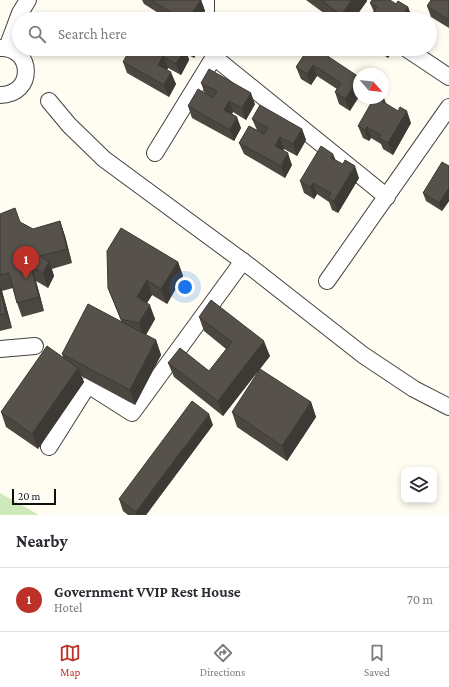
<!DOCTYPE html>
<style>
:root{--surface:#fff;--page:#f7f7f7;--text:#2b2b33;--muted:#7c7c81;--line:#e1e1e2;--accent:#bd3028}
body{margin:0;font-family:"Crimson Pro",serif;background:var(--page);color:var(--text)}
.controls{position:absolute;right:12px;bottom:12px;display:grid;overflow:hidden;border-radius:8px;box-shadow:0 2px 6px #0003}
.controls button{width:36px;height:36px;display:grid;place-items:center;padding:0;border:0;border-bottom:1px solid var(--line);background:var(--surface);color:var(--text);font:20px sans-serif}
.compass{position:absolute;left:353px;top:68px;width:36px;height:36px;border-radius:50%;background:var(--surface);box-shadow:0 2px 6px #0003;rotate:118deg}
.scale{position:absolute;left:12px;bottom:10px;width:44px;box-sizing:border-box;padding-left:4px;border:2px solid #0f0f0f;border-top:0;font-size:11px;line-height:14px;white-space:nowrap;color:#0f0f0f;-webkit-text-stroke:3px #fff;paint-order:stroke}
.you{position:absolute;left:185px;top:287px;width:14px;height:14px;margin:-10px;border:3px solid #fff;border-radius:50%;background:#1a73e8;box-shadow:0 0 0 6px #1a73e833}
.badge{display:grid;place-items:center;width:26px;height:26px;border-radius:50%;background:var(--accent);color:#fff;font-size:13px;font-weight:700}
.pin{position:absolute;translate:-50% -33px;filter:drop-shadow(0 1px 2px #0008)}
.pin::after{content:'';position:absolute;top:21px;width:14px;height:12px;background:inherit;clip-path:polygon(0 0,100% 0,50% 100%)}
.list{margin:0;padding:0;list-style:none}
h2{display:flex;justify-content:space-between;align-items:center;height:52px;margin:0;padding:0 16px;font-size:17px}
h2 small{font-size:13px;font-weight:400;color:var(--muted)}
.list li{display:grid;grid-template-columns:26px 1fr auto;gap:12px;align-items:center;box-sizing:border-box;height:64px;padding:0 16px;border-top:1px solid var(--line)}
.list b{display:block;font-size:15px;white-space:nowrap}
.list p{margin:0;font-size:13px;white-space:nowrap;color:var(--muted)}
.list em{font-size:13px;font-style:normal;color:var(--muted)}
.icon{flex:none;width:22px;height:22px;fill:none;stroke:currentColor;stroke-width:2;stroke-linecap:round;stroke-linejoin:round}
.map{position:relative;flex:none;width:449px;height:515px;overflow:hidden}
.search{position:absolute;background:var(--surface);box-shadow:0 2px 6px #0003;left:12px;right:12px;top:12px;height:44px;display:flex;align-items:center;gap:10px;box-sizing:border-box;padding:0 14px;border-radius:22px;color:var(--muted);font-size:15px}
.sheet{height:116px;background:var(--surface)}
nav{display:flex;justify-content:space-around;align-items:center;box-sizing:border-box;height:56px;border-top:1px solid var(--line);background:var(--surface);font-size:11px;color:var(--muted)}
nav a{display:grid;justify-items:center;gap:2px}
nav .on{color:var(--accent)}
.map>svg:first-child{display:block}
</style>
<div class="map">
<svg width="449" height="515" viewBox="0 0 449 515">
<rect width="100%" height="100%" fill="#fffdf1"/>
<!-- green -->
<path fill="#cee9ba" d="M0,493L39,515H0Z"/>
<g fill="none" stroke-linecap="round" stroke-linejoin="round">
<defs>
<g id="minor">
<path d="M206,19V0"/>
<path d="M0,48C34,47 35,95 0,95"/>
<path d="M7,48L20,13L28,0"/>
<path d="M211,49L214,57L387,197"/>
<path d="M407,49L449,77"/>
<path d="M49,101L69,125L104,159L252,268L363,355L414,389L449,407"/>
<path d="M155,153L214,57"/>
<path d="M327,281L449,107"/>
<path d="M0,349L35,346"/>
<path d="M49,447L88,385L132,413L243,261"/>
</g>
</defs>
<!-- minor casing -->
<use href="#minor" stroke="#424242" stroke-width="18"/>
<!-- minor -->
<use href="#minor" stroke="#fff" stroke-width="16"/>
</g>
<!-- wall -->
<g fill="#4b4640">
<path d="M142,0H201L205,11L200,19H168L144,4Z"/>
<path d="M306,0H367V1L354,19H332Z"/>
<path d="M449,0V28L431,17L427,6Z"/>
<path d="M393,2L396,4L408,7L412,18V19H369L374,12L370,3Z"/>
<path d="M140,49H200L194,58L187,54L189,60L181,75L168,68L167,70L176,84L169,97L127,73L123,62L140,50Z"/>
<path d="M308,49L359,77L350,111L339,104L335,92L337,89L317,76L311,85L301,79L296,67Z"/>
<path d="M376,49H394L388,58L377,51Z"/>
<path d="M201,83L255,104L246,120L233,112L232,114L241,128L234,141L192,118L188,106L205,94Z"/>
<path d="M386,104L411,123L393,155L383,149L381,144L371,138L369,141L363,138L358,126Z"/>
<path d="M252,119L302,129L306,140L297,156L284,149L283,150L292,165L285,178L244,154L239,143L257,130Z"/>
<path d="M336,160L359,178L338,213L332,210L329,202L317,194L314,199L304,193L300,181Z"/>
<path d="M449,166V201L442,211L426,201L423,193Z"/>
<path d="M0,214L20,222L33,229L60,221L65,236L72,263L52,269L54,276L48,288L36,281L44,311L22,317L17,303L13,288L2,291L12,328L0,331Z"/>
<path d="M178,262L183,276L167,304L152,295L147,303L155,319L146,335L156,340L161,355L135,405L81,376L84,382L38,449L6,427L1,412L63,357L62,354L121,321L108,288Z"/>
<path d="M199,317L270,356L223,416L174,377L168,363L209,371L226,349L204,331Z"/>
<path d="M311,402L316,417L287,461L237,427L232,412Z"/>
<path d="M213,425L146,515H128L123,511L119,499Z"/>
</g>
<!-- shaded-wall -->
<g fill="#3d3934">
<path d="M201,0L205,11L200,19H188Z"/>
<path d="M352,0H367V1L354,19H342L341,15Z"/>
<path d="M408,7L412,18V19H400Z"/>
<path d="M185,49H186L189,60L181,75L176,64Z"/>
<path d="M196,49H200L194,58L193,54Z"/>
<path d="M385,49H394L388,58Z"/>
<path d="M163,56L168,68L163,77L158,65Z"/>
<path d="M313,65L317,76L311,85L307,74Z"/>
<path d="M171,72L176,84L169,97L164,85Z"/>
<path d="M359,79V97L350,111L345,99Z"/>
<path d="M251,93L255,104L246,120L242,108Z"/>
<path d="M384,98L388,109L382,101Z"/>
<path d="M229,101L233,112L228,121L224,110Z"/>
<path d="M407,111L411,123L393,155L388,143Z"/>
<path d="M237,117L241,128L234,141L230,130Z"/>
<path d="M367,127L371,138L369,141L365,130Z"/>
<path d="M302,129L306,140L297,156L293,144Z"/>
<path d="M280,137L284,149L279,157L275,146Z"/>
<path d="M288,153L292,165L285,178L281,166Z"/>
<path d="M333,154L338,165L331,158Z"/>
<path d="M355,166L359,178L338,213L334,201Z"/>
<path d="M313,183L317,194L314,199L310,187Z"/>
<path d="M449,188V201L442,211L439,203Z"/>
<path d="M60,221L65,236L72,263L67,249Z"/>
<path d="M49,262L54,276L48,288L43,273Z"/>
<path d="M178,262L183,276L167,304L161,289Z"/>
<path d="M31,267L36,281L44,311L39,297Z"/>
<path d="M147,280L152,295L142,311L137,297Z"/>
<path d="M0,286L2,291L12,328L6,313L0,290Z"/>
<path d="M150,305L155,319L144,338L139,323Z"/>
<path d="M156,340L161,355L135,405L130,390Z"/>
<path d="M264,341L270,356L223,416L218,401Z"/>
<path d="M78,368L84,382L38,449L32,434Z"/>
<path d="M311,402L316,417L287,461L282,446Z"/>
<path d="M209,414L213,425L146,515H137L136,512Z"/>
</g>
<!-- building -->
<g fill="#57514b" stroke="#3d3934">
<path d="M151,0H201L188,19H182Z"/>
<path d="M321,0H352L341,15Z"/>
<path d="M372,0H390L396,4L398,1L408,7L400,19H397L394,17L392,19H369L377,7L370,3Z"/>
<path d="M431,0H449V20L427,6Z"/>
<path d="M363,16L368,19H361Z"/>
<path d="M130,49H139L147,54L150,49H185L176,64L163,56L158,65L171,72L164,85L123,62Z"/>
<path d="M186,49H196L193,54Z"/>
<path d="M308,49H317L359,77V79L345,99L335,92L341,83L313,65L307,74L296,67Z"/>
<path d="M209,69L251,93L242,108L229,101L224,110L237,117L230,130L188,106L198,89L213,98L217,91L201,83Z"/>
<path d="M383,97L384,98L382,101L398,111L400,107L407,111L388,143L379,138L381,135L367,127L365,130L358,126L374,98H383Z"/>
<path d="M260,105L302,129L293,144L280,137L275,146L288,153L281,166L239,143L249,126L264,134L268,128L252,119Z"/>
<path d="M321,146L333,154L331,158L343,164L345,160L355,166L334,201L328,198L331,193L313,183L310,187L300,181Z"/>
<path d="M442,162L449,166V188L439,203L423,193Z"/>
<path d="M15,208L20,222L33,229L60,221L67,249L40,256L49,262L43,273L31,267L39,297L17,303L9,273L0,275V214Z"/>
<path d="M121,228L178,262L161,289L147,280L137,297L150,305L139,323L121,319L108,288L107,251Z"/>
<path d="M0,290L6,313L0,315Z"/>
<path d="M211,300L264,341L218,401L168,363L180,348L209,371L232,342L199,317Z"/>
<path d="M88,304L156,340L130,390L62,354Z"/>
<path d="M47,346L78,368L32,434L1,412Z"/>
<path d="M260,369L311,402L282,446L232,412Z"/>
<path d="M192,401L209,414L136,512L119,499Z"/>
</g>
</svg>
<div class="controls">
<button><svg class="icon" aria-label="layers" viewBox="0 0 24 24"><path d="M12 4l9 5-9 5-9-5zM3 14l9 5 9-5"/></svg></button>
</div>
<svg class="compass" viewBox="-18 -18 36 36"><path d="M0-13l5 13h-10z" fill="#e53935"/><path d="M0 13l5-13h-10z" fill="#7c7c81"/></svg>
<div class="scale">20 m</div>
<div class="you"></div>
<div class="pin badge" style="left:26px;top:279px">1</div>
<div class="search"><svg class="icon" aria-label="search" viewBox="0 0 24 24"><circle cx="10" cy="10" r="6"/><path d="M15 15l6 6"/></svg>Search here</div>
</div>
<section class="sheet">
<h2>Nearby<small></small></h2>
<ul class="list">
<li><span class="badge">1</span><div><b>Government VVIP Rest House</b><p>Hotel</p></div><em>70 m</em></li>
</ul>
</section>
<nav>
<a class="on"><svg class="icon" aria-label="map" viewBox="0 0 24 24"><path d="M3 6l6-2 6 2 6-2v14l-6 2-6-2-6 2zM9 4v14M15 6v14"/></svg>Map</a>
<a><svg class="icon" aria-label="directions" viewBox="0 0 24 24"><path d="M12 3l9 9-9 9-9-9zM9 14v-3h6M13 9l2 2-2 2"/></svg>Directions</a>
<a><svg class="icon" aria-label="saved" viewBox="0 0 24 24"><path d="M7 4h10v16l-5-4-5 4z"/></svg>Saved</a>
</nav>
